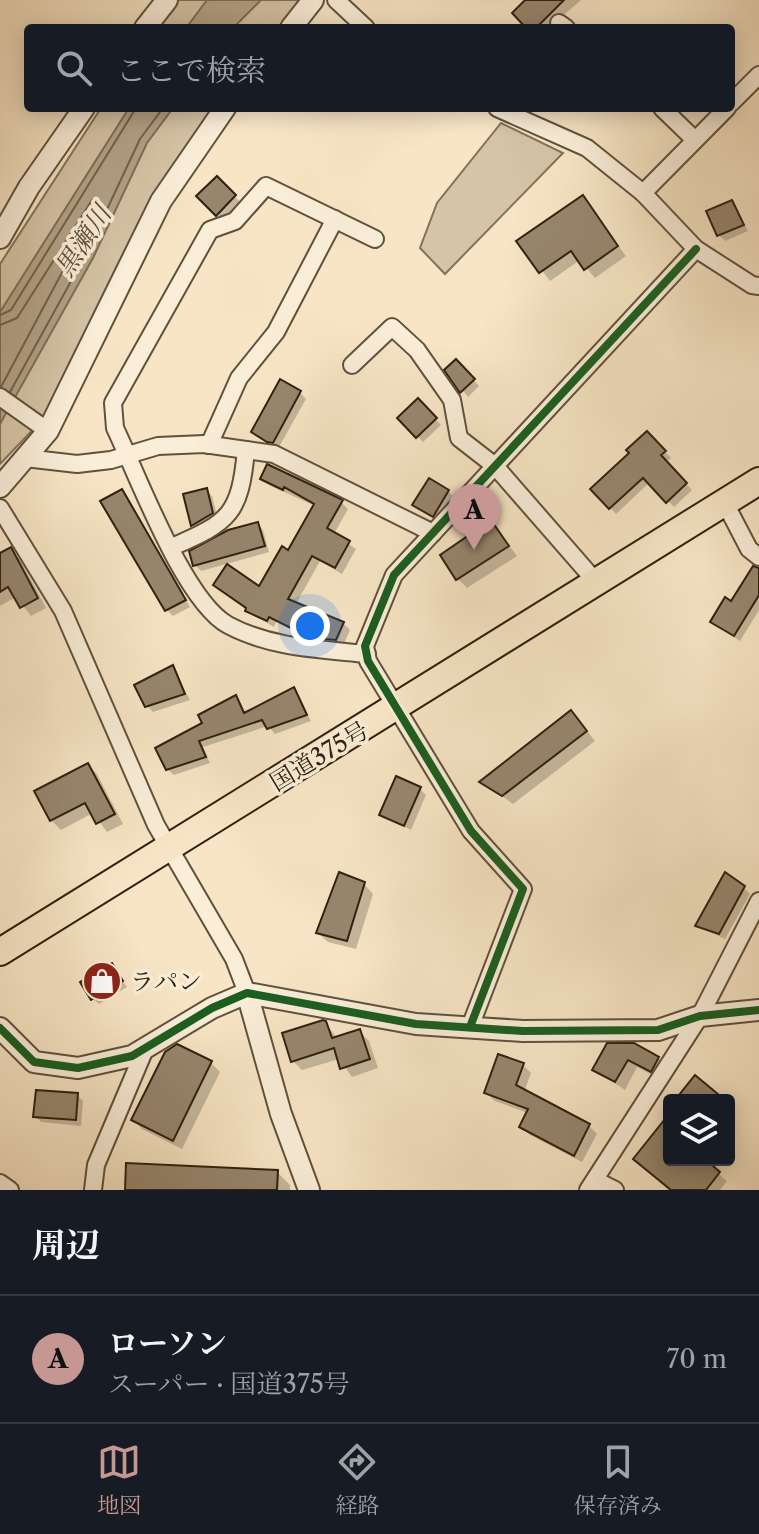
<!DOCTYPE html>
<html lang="ja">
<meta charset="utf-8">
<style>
:root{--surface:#171b24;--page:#242831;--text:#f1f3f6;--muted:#9ea1a6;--line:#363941;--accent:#c59692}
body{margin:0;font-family:"Libre Caslon Text","Noto Serif JP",serif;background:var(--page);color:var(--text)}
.controls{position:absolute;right:24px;bottom:24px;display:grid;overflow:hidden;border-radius:8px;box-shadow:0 4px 20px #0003}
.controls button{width:72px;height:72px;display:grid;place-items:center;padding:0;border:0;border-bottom:2px solid var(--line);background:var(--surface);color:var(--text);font:40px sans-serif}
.you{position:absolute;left:310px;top:626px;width:28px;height:28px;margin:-20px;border:6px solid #fff;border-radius:50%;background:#1a73e8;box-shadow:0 0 0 12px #1a73e833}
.badge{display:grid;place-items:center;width:52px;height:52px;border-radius:50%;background:var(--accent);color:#111;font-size:26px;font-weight:700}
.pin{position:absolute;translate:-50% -66px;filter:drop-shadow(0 2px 4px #0008)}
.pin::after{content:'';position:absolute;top:42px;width:28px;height:24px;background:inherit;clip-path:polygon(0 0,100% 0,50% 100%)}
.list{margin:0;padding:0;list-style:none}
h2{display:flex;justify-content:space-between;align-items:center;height:104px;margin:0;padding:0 32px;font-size:34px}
h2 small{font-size:26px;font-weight:400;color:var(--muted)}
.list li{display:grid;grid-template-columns:52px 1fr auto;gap:24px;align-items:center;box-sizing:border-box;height:128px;padding:0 32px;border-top:2px solid var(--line)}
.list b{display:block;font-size:30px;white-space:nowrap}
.list p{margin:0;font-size:26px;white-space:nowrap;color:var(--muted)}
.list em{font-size:26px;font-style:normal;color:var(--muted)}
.icon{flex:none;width:44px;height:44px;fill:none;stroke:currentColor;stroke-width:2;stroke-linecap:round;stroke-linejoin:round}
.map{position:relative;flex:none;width:759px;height:1190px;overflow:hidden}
.search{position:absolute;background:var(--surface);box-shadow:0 4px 20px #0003;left:24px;right:24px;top:24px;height:88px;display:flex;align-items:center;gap:20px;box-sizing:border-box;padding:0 28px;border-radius:8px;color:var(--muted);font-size:30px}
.sheet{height:232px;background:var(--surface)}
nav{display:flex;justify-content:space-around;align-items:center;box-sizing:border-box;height:112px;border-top:2px solid var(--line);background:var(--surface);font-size:22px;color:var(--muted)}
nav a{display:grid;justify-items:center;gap:4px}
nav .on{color:var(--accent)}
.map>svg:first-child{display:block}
</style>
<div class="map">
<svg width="759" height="1190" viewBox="0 0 759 1190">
<rect width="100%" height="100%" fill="#f7e5c5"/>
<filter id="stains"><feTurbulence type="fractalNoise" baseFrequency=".0025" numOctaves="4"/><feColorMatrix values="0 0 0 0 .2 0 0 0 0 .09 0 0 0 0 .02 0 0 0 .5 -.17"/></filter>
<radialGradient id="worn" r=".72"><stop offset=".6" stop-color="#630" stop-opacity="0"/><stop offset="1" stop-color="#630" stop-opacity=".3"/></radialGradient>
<!-- green -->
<g fill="#d5c4a6" stroke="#82725a" stroke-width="2">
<path d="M168,0H314L293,28H151Z"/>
<path d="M101,108H232L161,201L47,415L0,464V264Z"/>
<path d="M501,123L563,153L445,274L420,248L437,203Z"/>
</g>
<!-- water -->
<g fill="#b3a287" stroke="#7e6e57" stroke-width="2">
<path d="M207,0H261L233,28H186Z"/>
<path d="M129,108H173L147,143L93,258L0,424V312Z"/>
</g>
<!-- shadow -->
<g fill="#0003">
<path d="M528,0H581L549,28H529Z"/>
<path d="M217,178L241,203L223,220L199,196Z"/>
<path d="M582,198L626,256L595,278L580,260L550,281L519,241Z"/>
<path d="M732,202L748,231L725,241L719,235Z"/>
<path d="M456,362L479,386L468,397L447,370Z"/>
<path d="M300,393L306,399L279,447L253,432Z"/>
<path d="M418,401L441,425L423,442L400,418Z"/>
<path d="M647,433L671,458L666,462L692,490L674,507L650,482L616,514L593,489L632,453Z"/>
<path d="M262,479L341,502L348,509L334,534L356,549L342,574L320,561L296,604L343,623L350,630L343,646L310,635L308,638L276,622L274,627L247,611L289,552L315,506L269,485Z"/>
<path d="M206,490L212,496L218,519L199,531L193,525L185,495Z"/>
<path d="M448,491L454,497L439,521L415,504Z"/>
<path d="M122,492L190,607L173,616L167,610Z"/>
<path d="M491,522L517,556L467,588L458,579Z"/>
<path d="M258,524L263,530L269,552L201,571L195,565Z"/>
<path d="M11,550L20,559L46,608L31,616L16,597L0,606V555Z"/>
<path d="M759,567V610L740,641L712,622L732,604L754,568Z"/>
<path d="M172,667L190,700L153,712L147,706Z"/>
<path d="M294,689L311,721L275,734L268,726L203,747L210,763L174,775L167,769L205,724L236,698L247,714Z"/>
<path d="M580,722L595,741L513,804L482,782Z"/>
<path d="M88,765L97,774L123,824L107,832L93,813L61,830L51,820L37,792Z"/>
<path d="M420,789L426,795L411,830L381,814Z"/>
<path d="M364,884L373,894L356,949L328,942L318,933Z"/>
<path d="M744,888L750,894L725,939L698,926Z"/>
<path d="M112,966L127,987L99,1004L93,999Z"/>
<path d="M325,1023L337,1038L359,1031L369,1041L378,1068L352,1077L339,1059L302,1070L293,1061Z"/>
<path d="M608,1045L658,1058L667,1068L661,1080L637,1067L625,1090L595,1070Z"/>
<path d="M211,1063L220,1072L182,1149L142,1129L133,1120Z"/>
<path d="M523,1065L531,1073L524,1092L589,1126L597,1134L582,1162L530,1135L521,1126L528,1113L495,1101L486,1093Z"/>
<path d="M77,1095L83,1101L81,1126L41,1122L35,1116Z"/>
<path d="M669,1117V1160H703L727,1181L720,1190H668L644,1167Z"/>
<path d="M277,1172L290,1185V1190H127Z"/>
</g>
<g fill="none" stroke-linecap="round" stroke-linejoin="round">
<!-- shore -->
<g stroke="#71614b" stroke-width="2">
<path d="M0,315L11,310L136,108"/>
<path d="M0,325L17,318L92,200L97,199L99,203L1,387"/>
<path d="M10,392L86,254L140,139L163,108"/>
</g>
</g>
<!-- building -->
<g fill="#97866e" stroke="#2f200f" stroke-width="2">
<path d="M525,0H564L536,28H526L512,13Z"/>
<path d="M217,176L236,195L216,216L196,196Z"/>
<path d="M583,195L618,246L584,270L571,251L539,273L516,241Z"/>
<path d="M732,200L744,225L717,236L706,211Z"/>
<path d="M456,359L475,379L460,393L444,370Z"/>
<path d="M280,379L301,391L273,443L267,442L251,432Z"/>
<path d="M418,398L437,418L416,438L397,418Z"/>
<path d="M647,431L666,451L661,455L687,483L666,503L643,478L609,509L590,489L629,453L626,450Z"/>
<path d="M267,464L343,500L327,528L350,541L335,568L312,556L288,599L344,622L336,640L322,639L303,630L301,633L269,617L267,621L245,611L246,608L213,585L227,564L259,586L282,546L288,550L314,504L284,487L283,490L260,479Z"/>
<path d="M429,478L449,490L433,517L412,505Z"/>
<path d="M207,488L213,513L191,526L183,494Z"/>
<path d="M122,489L186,600L165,611L100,501Z"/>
<path d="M491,520L509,546L456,580L440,555Z"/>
<path d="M258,522L265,546L193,566L189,551L228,530Z"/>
<path d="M11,547L38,598L20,608L8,587L0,592V553Z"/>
<path d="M753,566L759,568V595L734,636L710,622L725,597L731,601Z"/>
<path d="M173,665L185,694L145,707L134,685Z"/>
<path d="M294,687L307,715L267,729L262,720L199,741L206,757L166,770L155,748L202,723L198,715L236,695L244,713Z"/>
<path d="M571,710L587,731L502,796L479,782Z"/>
<path d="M88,763L115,814L96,824L85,803L50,821L34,791Z"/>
<path d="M396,776L421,787L404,826L379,815Z"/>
<path d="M339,872L365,882L347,941L316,933Z"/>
<path d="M725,872L745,886L719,934L695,926Z"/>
<path d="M112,963L123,981L91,1000L80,982Z"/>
<path d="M323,1020L326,1021L332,1038L360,1029L370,1059L340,1069L334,1048L291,1062L282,1033Z"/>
<path d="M607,1043H634L659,1057L651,1072L628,1060L615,1082L592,1070Z"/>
<path d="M177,1044L212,1061L173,1141L131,1120L165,1052Z"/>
<path d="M498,1054L524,1063L516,1085L590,1124L574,1156L519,1127L528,1109L484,1093Z"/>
<path d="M695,1075L725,1100H675Z"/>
<path d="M36,1090L78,1093L76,1120L33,1117Z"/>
<path d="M669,1114V1160H706L720,1172L706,1190H671L633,1159Z"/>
<path d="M126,1163L278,1170L277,1190H125Z"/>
</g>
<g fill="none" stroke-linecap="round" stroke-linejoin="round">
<defs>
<g id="minor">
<path d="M336,0L366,28"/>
<path d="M559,23L566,28"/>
<path d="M731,103L759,75"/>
<path d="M497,108L587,148L643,193L696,249L752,285L759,286"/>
<path d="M662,108L695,140"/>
<path d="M643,193L727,108"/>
<path d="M352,365L392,327L417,350L452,400L459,438L495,466L597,583"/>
<path d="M0,397L48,431"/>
<path d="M209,445L239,378L276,332L335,219"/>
<path d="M25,458L77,464L111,460L158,446L204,444L274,454L433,533"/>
<path d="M725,503L749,549L759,557"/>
<path d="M0,508L63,611L156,825L234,959L247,993"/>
<path d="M172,547C230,522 240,514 246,450"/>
<path d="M367,654C319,649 271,648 228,625C184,601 138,476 115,428L113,403L210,230L235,221L266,186L375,239"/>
<path d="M470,1027L523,889L471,831L368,661L365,646L394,575L696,249"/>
<path d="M595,1180L615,1190"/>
<path d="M0,1183L10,1190"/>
<path d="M93,1190L96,1165L145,1049"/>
<path d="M588,1190L700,1016L759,901"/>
</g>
<g id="tertiary">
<path d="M145,28L167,0"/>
<path d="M291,28L313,0"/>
<path d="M0,238L29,187L84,108"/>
<path d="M0,487L48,431L161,201L225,108"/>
<path d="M247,993L281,1114L309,1190"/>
<path d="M0,1028L34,1062L78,1068L132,1056L212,1008L247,993L416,1024L523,1031L658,1030L700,1016L759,1010"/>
</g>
<path id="trunk" d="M0,952L759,481"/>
</defs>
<!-- minor casing -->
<use href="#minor" stroke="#61513c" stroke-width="20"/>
<!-- tertiary casing -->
<use href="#tertiary" stroke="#61513c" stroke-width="24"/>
<!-- trunk casing -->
<use href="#trunk" stroke="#2f200f" stroke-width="30"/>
<!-- minor -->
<use href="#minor" stroke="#faeed9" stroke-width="16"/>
<!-- tertiary -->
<use href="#tertiary" stroke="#faeed9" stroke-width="20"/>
<!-- trunk -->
<use href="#trunk" stroke="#f7e5c5" stroke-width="26"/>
<defs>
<g id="cycleway">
<path d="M470,1027L523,889L471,831L368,661L365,646L394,575L696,249"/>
<path d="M0,1028L34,1062L78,1068L132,1056L212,1008L247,993L416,1024L523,1031L658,1030L700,1016L759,1010"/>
</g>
</defs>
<!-- cycleway casing -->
<use href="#cycleway" stroke="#faeed9" stroke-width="13"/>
<!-- cycleway -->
<use href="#cycleway" stroke="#1b5e20" stroke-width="8"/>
</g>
<!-- icons -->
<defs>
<symbol id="shop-disc" viewBox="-11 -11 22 22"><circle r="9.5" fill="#8f2418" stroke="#faeed9"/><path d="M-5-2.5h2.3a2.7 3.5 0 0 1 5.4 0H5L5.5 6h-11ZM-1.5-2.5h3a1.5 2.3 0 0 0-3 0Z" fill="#fff"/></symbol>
</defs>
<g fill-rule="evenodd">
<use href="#shop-disc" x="80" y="959" width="44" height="44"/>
</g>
<g text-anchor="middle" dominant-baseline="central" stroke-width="7" stroke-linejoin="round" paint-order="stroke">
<!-- street labels -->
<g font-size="24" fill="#2f200f" stroke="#faeed9">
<text transform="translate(319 756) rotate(-31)">国道375号</text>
</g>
<!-- poi labels -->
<g font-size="24" fill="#2f200f" stroke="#faeed9" text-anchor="start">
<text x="130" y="981">ラパン</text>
</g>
<!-- water labels -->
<g font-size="26" font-style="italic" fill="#5d4e39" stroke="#faeed9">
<text transform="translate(83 241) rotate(-57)">黒瀬川</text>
</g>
</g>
<rect width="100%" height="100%" filter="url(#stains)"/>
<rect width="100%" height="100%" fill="url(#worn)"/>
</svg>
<div class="controls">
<button><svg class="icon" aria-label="layers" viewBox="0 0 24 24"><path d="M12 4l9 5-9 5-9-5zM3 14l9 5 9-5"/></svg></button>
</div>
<div class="you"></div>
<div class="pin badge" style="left:474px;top:550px">A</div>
<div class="search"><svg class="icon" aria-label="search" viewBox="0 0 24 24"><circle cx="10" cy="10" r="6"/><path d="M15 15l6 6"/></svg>ここで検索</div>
</div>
<section class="sheet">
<h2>周辺<small></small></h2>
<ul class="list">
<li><span class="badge">A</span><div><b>ローソン</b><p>スーパー · 国道375号</p></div><em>70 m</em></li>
</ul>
</section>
<nav>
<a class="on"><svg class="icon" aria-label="map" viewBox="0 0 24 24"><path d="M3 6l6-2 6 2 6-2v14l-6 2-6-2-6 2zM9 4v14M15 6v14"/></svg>地図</a>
<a><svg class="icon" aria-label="directions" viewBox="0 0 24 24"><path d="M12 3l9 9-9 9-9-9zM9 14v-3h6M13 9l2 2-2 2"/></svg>経路</a>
<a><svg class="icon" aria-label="saved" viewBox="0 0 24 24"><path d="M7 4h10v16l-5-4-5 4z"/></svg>保存済み</a>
</nav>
